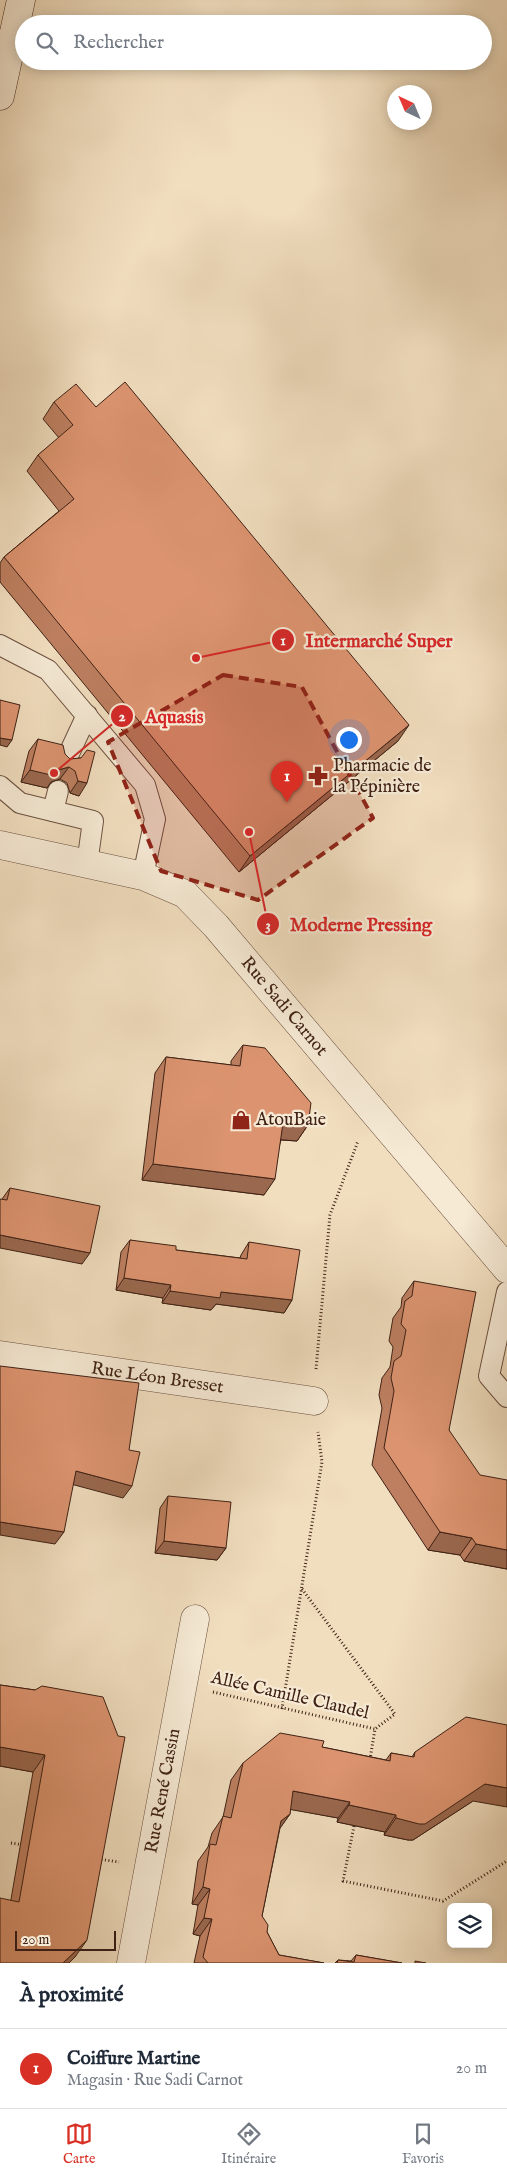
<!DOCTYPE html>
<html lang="fr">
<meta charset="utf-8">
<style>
:root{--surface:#fff;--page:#f2f2f3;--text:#1f2937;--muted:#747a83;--line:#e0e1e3;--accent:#d93025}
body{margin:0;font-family:"IM FELL English",serif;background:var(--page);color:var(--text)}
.controls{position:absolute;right:15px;bottom:15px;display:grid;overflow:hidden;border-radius:8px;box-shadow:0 2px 12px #0003}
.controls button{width:45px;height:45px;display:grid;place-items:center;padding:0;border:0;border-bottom:1px solid var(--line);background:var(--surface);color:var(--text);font:25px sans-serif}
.compass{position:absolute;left:387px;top:85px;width:45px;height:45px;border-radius:50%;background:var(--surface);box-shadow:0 2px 12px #0003;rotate:316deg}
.scale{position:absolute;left:15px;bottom:12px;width:101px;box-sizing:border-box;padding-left:5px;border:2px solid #3f2115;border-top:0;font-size:14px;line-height:18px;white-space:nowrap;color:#3f2115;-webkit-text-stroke:4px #f6ead5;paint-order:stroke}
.you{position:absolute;left:348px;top:739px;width:18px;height:18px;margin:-12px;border:4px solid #fff;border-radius:50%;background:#1a73e8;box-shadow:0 0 0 8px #1a73e833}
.badge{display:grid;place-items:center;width:32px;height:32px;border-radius:50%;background:var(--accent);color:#fff;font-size:16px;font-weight:700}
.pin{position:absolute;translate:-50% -41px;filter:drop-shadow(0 1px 2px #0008)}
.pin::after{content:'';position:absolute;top:26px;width:18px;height:15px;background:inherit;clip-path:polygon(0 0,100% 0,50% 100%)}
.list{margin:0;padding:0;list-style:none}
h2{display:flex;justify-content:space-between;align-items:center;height:65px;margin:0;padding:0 20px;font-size:21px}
h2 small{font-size:16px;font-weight:400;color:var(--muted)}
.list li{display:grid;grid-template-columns:32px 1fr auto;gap:15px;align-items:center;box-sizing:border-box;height:80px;padding:0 20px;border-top:1px solid var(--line)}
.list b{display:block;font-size:19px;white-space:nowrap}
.list p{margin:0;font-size:16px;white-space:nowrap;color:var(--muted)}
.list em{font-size:16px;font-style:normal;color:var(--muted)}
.icon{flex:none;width:28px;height:28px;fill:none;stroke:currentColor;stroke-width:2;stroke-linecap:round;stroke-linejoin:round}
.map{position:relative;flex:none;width:507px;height:1963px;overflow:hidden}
.search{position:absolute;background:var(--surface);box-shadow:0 2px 12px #0003;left:15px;right:15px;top:15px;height:55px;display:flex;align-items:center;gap:12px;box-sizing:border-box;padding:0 18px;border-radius:28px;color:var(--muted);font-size:19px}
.sheet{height:145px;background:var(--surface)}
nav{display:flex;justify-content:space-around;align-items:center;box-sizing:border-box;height:70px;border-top:1px solid var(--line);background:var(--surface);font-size:14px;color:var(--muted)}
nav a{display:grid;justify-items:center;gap:2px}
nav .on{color:var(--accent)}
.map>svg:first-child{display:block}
</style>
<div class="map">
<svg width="507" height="1963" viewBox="0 0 507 1963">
<rect width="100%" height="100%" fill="#f1debf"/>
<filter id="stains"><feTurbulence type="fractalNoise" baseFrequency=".004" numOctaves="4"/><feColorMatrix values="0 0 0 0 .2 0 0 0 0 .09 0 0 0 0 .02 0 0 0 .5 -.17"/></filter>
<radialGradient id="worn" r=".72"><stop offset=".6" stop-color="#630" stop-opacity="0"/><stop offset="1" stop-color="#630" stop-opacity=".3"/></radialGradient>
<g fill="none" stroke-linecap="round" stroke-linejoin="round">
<defs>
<g id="lane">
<path d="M0,645L48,670L145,785L155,819L143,876"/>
<path d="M66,760L87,715"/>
<path d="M0,786L20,803L93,821L87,864"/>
<path d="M53,811L58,791"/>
<path d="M507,1292L489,1376L507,1397"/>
</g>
<g id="street">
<path id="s1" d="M0,845L143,876L185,894L216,926L507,1269"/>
<path id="s2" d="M0,1355L314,1401"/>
<path id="s3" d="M131,1963L195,1619"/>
</g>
<path id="secondary" d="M0,96L21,0"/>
</defs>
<!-- lane casing -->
<use href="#lane" stroke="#6c5040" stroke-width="22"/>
<!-- street casing -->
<use href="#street" stroke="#6c5040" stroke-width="29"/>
<!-- secondary casing -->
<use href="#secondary" stroke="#3f2115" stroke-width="29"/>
<!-- path -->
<g stroke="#3f2115" stroke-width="3" stroke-dasharray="1 2.5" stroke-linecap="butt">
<path d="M316,1369L330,1215L358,1141"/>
<path d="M302,1589L395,1714L375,1729"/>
<path d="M213,1692L375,1729L370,1759"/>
<path d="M282,1709L322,1462L318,1432"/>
<path d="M354,1826L343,1881L443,1901L507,1861"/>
<path d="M11,1843L23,1845"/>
<path d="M98,1859L119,1862"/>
</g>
<!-- lane -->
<use href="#lane" stroke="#f6ead5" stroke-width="20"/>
<!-- street -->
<use href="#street" stroke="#f6ead5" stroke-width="28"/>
<!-- secondary -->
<use href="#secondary" stroke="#f6ead5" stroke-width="28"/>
</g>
<!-- wall -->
<g fill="#bd7f60" stroke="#3f2115">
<path d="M54,402L96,407L398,741L239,872L0,582V563L4,557L59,511L27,471L38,455L59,438L43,419Z"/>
<path d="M38,739L65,754L70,759L81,758L79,796L70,793L67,783L60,779L51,782L47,788L21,782L29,751Z"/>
<path d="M243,1045L308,1125L297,1141L281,1140L264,1195L142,1180L155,1073L166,1057L231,1065V1061Z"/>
<path d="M10,1188L82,1264L2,1199Z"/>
<path d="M130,1240L176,1250L240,1258L241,1255L249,1242L292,1300L284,1313L216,1304L211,1310L162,1303L163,1298L116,1290L121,1252Z"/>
<path d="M414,1281L449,1430L507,1569L464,1561L460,1555L428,1550L372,1465L382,1408L379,1395L382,1378L390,1367L393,1347L389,1341L393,1318L401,1307L402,1298Z"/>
<path d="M168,1496L226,1548L217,1560L155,1553L160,1508Z"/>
<path d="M0,1685L35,1690L75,1957L69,1963H0L33,1772L0,1766Z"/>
<path d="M322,1747L386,1760L391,1753L412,1757L415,1752L473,1801L413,1840H408L384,1835L385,1832L337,1822L338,1818L290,1809V1814L280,1828L262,1916L267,1932L279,1955L324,1963H194L200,1936L193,1934L198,1905L192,1904L198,1861L208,1847L212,1833L223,1817L231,1780L243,1763Z"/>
<path d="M356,1955L402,1963H335L338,1960L351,1961Z"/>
</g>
<!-- shaded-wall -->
<g fill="#9a684e" stroke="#3f2115">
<path d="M409,725L398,741L239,872L250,856Z"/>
<path d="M0,738L12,740L7,747L0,745Z"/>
<path d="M69,767L60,779L51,782L47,788L21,782L30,770H58Z"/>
<path d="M78,781L87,783L79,796L70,793Z"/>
<path d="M283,1123L308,1125L297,1141L272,1139Z"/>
<path d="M153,1164L275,1179L264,1195L142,1180Z"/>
<path d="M0,1235L90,1253L82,1264L0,1248Z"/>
<path d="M124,1278L171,1285L163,1298L116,1290Z"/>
<path d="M170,1291L221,1292L292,1300L284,1313L216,1304L211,1310L162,1303Z"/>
<path d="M76,1471L132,1486L123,1498L67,1483Z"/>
<path d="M0,1522L64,1532L55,1544L0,1535Z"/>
<path d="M440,1532L472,1538L460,1555L428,1550Z"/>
<path d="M164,1541L226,1548L217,1560L155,1553Z"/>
<path d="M476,1544L507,1550V1569L464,1561Z"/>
<path d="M0,1747L45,1755L33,1772L0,1766Z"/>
<path d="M485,1784L507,1788V1807L473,1801L413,1840H408L384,1835L396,1818Z"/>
<path d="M293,1791L350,1802L338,1818L282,1808Z"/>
<path d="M349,1805L396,1815L385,1832L337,1822Z"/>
<path d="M290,1814L278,1831L281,1821Z"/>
<path d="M203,1887L210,1889L198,1905L192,1904Z"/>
<path d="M204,1918L212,1919L200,1936L193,1934Z"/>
<path d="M87,1940L75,1957L69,1963H63Z"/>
</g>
<!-- building -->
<g fill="#dc9470" stroke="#3f2115">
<path d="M125,382L409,725L250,856L4,557L74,499L38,455L73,425L54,402L76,384L96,407Z"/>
<path d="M0,700L20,705L12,740L0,738Z"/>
<path d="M38,739L63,745L65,754L70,759L81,758L87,750L95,752L87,783L78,781L75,771L69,767L58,770L55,776L30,770Z"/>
<path d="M243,1045L265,1048L311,1103L308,1125L283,1123L275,1179L153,1164L166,1057L240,1066Z"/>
<path d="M10,1188L100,1206L90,1253L0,1235V1199L7,1200Z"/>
<path d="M130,1240L176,1246V1250L247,1259L249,1242L300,1250L292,1300L221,1292L220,1298L170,1291L171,1285L124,1278Z"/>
<path d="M414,1281L476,1292L449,1430L480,1475L507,1480V1550L476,1544L472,1538L440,1532L384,1448L394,1391L391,1378L394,1361L401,1356L406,1330L401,1324L405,1301L412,1296Z"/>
<path d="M0,1366L139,1383L129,1450L140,1452L132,1486L76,1471L64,1532L0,1522Z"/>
<path d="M168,1496L231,1502L226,1548L164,1541Z"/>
<path d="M0,1685L35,1690L42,1686L103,1697L118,1736L125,1737L87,1940L63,1963H0V1898L19,1902L45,1755L0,1747Z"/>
<path d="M466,1717L507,1725V1788L485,1784L425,1824H419L396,1818V1815L349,1805L350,1802L293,1791L290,1814L281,1821L262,1916L268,1925L267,1932L279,1955L324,1963H208L203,1957L212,1919L204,1918L210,1889L203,1887L210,1844L216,1845L223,1816L231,1818L243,1763L280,1733L324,1741L322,1747L390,1761L391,1753L414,1757L415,1752Z"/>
<path d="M356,1955L402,1963H337L338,1960L354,1962Z"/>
<path d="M415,1961L426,1963H415Z"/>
</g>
<!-- marked area -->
<path fill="#8f2418" fill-opacity="0.2" stroke="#8f2418" stroke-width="4" stroke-dasharray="10 6" stroke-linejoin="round" d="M223,675L302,687L373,818L258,900L161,871L108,742Z"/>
<!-- icons -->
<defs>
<symbol id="pharmacy-bare" viewBox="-9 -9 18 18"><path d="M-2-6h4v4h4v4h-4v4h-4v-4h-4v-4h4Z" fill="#8f2418" stroke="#f6ead5" stroke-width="2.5" paint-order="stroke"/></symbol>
<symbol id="shop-bare" viewBox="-9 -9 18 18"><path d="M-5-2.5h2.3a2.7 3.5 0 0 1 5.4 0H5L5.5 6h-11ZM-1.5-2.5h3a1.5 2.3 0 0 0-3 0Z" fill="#8f2418" stroke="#f6ead5" stroke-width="2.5" paint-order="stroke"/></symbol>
</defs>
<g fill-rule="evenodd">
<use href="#pharmacy-bare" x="304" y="762" width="28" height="28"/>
<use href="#shop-bare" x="227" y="1106" width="28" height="28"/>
</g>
<g text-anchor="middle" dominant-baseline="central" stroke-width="4.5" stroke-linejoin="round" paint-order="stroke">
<!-- poi labels -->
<g font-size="18" fill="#3f2115" stroke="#f6ead5" text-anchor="start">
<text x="333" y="766">Pharmacie de<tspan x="333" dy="21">la Pépinière</tspan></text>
<text x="256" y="1120">AtouBaie</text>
</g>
<!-- street labels -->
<g font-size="18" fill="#3f2115" stroke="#f6ead5">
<text stroke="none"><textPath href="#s1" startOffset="342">Rue Sadi Carnot</textPath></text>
<text stroke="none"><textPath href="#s2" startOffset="159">Rue Léon Bresset</textPath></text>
<text transform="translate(290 1696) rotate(13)">Allée Camille Claudel</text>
<text stroke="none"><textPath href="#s3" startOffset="175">Rue René Cassin</textPath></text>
</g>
</g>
<!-- callouts -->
<path fill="none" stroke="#d62828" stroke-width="2" d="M196 658L283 640M54 773L122 716M249 832L268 924"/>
<g fill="#d62828" stroke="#f6ead5" stroke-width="2">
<circle cx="196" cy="658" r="5"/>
<circle cx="54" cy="773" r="5"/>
<circle cx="249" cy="832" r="5"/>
<circle cx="283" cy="640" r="12"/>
<circle cx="122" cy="716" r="12"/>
<circle cx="268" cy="924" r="12"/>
</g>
<g font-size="15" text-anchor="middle" font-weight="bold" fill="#fff">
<text x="283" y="645">1</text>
<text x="122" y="721">2</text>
<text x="268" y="930">3</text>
</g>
<g font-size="19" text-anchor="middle" font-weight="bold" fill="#d62828" stroke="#f6ead5" stroke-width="4.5" stroke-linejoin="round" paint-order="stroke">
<text x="379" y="647">Intermarché Super</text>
<text x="174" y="723">Aquasis</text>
<text x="361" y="931">Moderne Pressing</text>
</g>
<rect width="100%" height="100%" filter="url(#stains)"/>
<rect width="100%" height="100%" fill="url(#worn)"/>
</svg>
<div class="controls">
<button><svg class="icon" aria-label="layers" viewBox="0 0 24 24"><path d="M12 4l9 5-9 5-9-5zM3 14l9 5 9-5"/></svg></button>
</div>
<svg class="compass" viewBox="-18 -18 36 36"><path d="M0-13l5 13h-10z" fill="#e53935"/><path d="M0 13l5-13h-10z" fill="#747a83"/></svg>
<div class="scale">20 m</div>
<div class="you"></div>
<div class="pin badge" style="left:287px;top:802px">1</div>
<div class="search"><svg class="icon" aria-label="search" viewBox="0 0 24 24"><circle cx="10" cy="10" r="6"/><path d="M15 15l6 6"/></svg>Rechercher</div>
</div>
<section class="sheet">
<h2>À proximité<small></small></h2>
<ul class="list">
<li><span class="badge">1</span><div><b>Coiffure Martine</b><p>Magasin · Rue Sadi Carnot</p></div><em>20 m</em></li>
</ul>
</section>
<nav>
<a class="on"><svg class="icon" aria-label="map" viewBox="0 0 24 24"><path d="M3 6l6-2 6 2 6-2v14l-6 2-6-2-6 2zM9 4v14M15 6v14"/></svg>Carte</a>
<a><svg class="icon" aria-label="directions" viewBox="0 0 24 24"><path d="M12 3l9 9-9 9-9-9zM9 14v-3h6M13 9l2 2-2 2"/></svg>Itinéraire</a>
<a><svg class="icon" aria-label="saved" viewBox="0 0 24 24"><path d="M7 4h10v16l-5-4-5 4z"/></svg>Favoris</a>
</nav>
